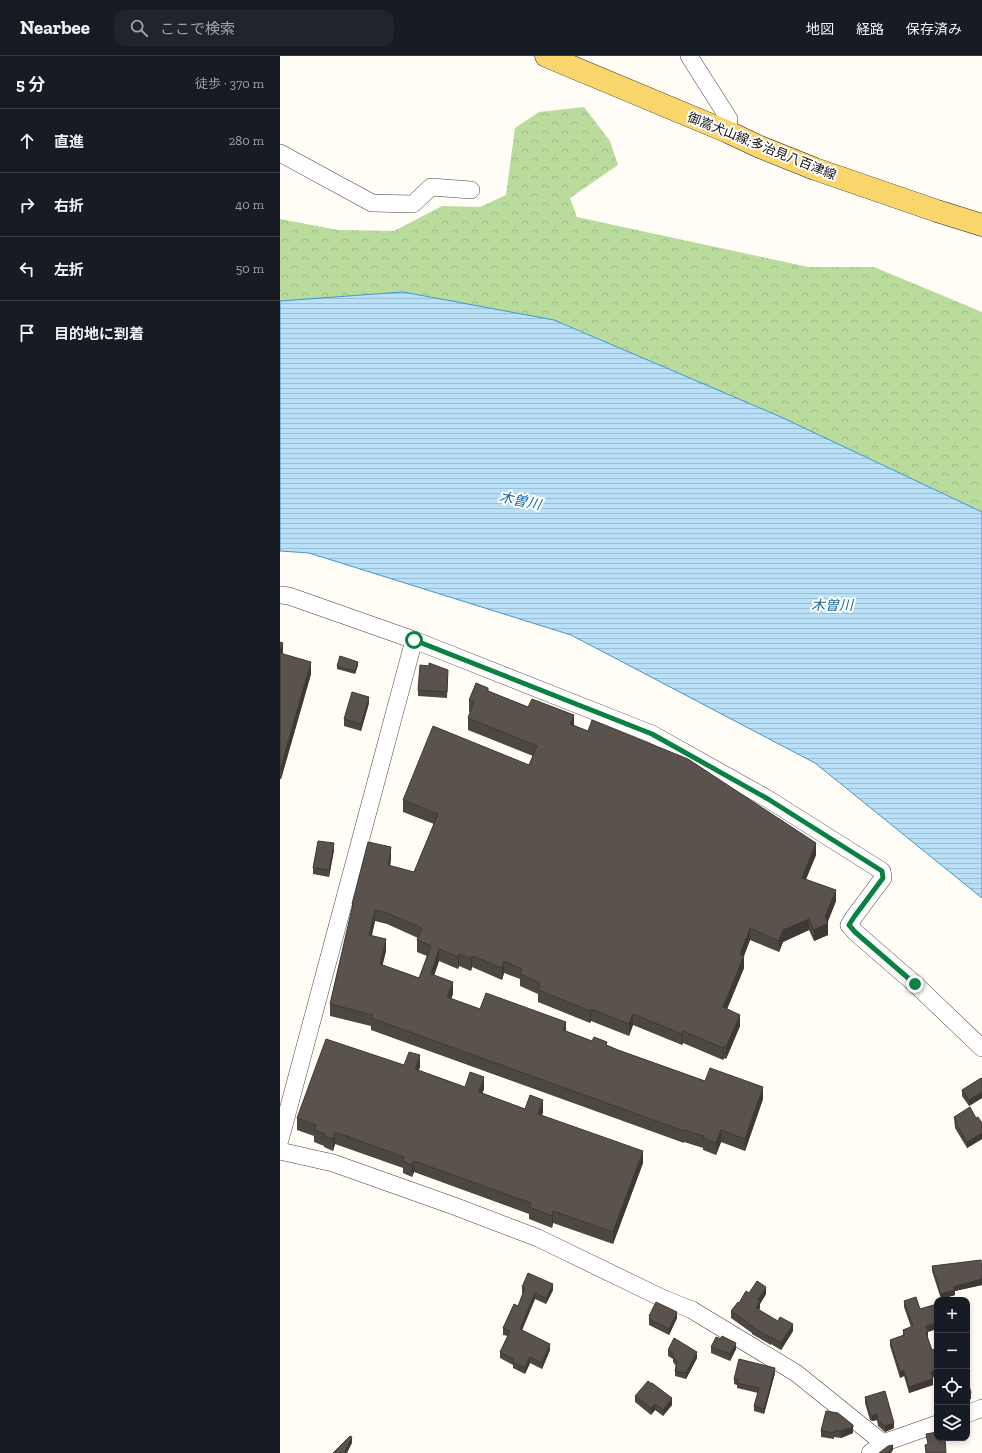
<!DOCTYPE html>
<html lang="ja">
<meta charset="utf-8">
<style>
:root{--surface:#171b24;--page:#20242c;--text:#f1f3f6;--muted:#9ea1a6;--line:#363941}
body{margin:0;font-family:"Zilla Slab","Noto Sans JP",serif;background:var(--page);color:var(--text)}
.controls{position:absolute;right:12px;bottom:12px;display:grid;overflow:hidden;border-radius:8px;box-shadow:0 2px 6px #0003}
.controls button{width:36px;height:36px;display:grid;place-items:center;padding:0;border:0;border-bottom:1px solid var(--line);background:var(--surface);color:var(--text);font:20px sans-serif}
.stop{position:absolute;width:12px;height:12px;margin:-9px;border:3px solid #0b8043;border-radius:50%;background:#fff}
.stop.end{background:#0b8043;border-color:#fff;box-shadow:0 1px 4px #0008}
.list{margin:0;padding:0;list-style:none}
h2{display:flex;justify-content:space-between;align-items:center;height:52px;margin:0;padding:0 16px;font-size:17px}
h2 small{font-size:13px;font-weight:400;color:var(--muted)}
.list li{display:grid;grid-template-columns:26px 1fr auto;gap:12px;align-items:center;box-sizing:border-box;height:64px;padding:0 16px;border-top:1px solid var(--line)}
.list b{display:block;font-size:15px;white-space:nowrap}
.list em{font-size:13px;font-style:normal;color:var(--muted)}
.icon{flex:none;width:22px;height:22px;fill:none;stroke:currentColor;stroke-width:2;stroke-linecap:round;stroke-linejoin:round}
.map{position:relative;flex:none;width:702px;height:1397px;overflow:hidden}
header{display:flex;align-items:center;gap:24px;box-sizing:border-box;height:56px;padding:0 20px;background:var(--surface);border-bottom:1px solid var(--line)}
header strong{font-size:19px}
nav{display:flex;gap:22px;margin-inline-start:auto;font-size:14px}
.search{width:280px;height:36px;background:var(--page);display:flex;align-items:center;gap:10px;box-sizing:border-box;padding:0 14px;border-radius:12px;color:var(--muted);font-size:15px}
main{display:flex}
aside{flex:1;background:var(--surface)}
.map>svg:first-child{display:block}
</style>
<header>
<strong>Nearbee</strong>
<div class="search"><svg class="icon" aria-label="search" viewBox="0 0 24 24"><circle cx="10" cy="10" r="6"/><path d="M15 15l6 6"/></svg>ここで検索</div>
<nav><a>地図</a><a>経路</a><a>保存済み</a></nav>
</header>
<main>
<aside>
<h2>5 分<small>徒歩 · 370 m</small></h2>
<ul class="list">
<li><svg class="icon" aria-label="ahead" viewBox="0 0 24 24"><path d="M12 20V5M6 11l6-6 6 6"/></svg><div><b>直進</b></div><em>280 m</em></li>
<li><svg class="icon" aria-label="right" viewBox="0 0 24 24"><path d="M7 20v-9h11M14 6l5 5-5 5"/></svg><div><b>右折</b></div><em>40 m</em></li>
<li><svg class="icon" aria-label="left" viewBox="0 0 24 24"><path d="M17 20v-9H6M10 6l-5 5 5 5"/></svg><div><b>左折</b></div><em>50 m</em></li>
<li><svg class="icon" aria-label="arrive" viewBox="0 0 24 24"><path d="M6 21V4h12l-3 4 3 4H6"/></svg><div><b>目的地に到着</b></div></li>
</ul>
</aside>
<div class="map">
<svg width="702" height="1397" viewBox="0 0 702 1397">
<defs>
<pattern id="forest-crowns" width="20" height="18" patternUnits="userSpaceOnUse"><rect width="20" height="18" fill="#b9dc9c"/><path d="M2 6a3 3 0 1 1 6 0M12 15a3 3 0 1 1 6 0" fill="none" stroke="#9ebc85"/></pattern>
<pattern id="water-rules" width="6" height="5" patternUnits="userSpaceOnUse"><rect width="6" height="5" fill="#b9e0f7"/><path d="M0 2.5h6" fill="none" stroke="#9ebfd3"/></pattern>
</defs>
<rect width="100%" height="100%" fill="#fffdf5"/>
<!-- forest -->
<path fill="url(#forest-crowns)" d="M304,51L330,85L338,109L290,142L297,161L528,211H594L702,256V456L501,361L274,264L123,236L0,245V163L58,174L114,175L162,150L200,151L226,139L235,72L259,56Z"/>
<!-- water -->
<path fill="url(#water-rules)" stroke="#3f96cf" d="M123,236L274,264L501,361L702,456V842L535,707L291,579L29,497L0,495V245Z"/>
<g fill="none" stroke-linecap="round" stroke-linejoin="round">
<defs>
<g id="minor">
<path d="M409,0L449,63L448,76"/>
<path d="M0,97L92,147L133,148L151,131L191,134"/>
<path d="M0,539L9,540L134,584L372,678L488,743L602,815L603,822L574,861L569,869L575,876L635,928L702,992"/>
<path d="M0,1084L134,584"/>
<path d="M0,1095L53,1107L174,1150L258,1182L382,1242L412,1254L516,1317L603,1387"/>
<path d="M687,1358L702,1352"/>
<path d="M590,1397L603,1387L657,1368"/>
</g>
<path id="major" d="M266,0L448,76L480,91L535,113L657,155L702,169"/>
</defs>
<!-- minor casing -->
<use href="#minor" stroke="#444" stroke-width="18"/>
<!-- major casing -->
<use href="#major" stroke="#222" stroke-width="23"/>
<!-- minor -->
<use href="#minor" stroke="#fff" stroke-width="17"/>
<!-- major -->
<use href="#major" stroke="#f9d66b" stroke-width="22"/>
</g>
<!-- wall -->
<g fill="#4d4742" fill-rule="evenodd">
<path d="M0,586L3,598L31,618L1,723H0Z"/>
<path d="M78,609L75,618L57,613V610Z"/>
<path d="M168,621L167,642L138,640V634Z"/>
<path d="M208,635L294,669L536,799L526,823L556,845L547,867L548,879L534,885L529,874L503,886L499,896L470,884L464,900V912L447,953L460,970L446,1003L444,1002L443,1004L403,987L402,989L353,969L349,980L311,965L310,967L258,946V938L240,930V923L224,917L222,924L192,911L191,915L179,910L178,913L159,905L154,919L173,938L171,943L200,953L286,975L312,985L327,989L338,994L425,1025L483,1043L465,1095L441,1086L436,1099L423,1094V1092L404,1086V1087L91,974V970L50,960V948L72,853V848L111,803L110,810L134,816L154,768L123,756V744L249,709L253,700L188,674V662L190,656H189V644ZM95,865L107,868L138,882L137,884V896L147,900L139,922L102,909L106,895L92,879Z"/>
<path d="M89,647L81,675L64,670V663Z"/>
<path d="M54,794L49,821L33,818V812Z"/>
<path d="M124,1009L140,1011L138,1014L185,1031L204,1033L202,1037L245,1053L263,1056L262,1059L363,1107L333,1188L273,1167L272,1172L249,1163V1158L134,1116L132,1121L123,1117V1112L55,1088L53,1095L44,1091V1090L34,1086V1080L17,1074V1062Z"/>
<path d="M702,1023V1042L689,1050L682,1040V1034Z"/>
<path d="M674,1061L696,1062L702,1067V1083L687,1092L675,1072Z"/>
<path d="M652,1210L702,1215V1229L675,1235V1239L661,1243L652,1215Z"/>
<path d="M242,1231L273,1234L266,1248L255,1243L242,1274L270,1294L262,1313L250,1307L245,1318L233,1312V1309L220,1302V1296L228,1280L223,1279V1272L238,1250L243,1238L242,1237Z"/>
<path d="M486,1238L480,1248V1252L479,1254L513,1275L501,1294L491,1288V1289L472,1278V1277L451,1262V1255L459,1247Z"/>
<path d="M624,1245L640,1253L657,1248V1273L648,1276V1282L653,1329L629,1337L624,1320L620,1322L610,1290V1284L623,1280V1274L631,1271L624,1251Z"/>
<path d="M369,1260L397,1262L389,1279L369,1269Z"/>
<path d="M431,1291L456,1293L450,1305L431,1297Z"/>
<path d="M388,1294L417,1302L406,1323L395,1320V1315L396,1310L393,1306V1303L388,1300Z"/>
<path d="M495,1317L484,1358L474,1355V1350L478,1337L457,1332V1329L454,1328V1323Z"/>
<path d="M355,1340L392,1349L383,1360L375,1354L371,1359L355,1346Z"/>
<path d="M585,1341L614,1372L605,1376L598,1370L597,1364L592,1365L590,1364L585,1347Z"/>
<path d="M546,1355L573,1377L561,1382L554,1381V1383L541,1381V1375Z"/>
</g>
<!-- shaded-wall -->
<g fill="#3f3936">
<path d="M3,587V599L0,607V595Z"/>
<path d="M31,606V618L1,723V711Z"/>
<path d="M78,606V609L75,618V615Z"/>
<path d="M89,641V647L81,675V668Z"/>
<path d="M294,659V671L290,668Z"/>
<path d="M54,787V794L49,821V814Z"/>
<path d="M536,787V799L522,833V822Z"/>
<path d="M111,791V803L108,821V809Z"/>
<path d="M556,834V845L547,868L548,867V879L534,885V874L545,861Z"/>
<path d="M95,854V865L89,891V879Z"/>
<path d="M529,863V874L503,886L499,896V885L503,874Z"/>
<path d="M470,872V884L460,910V898Z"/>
<path d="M106,883V895L100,920V908Z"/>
<path d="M159,893V905L151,929V918Z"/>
<path d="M179,898V910L178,913V901Z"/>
<path d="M192,900V911L191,915V903Z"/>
<path d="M464,900V912L443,963V951Z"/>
<path d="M224,905V917L222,924V912Z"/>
<path d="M173,926V938L167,953V941Z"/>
<path d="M311,953V965L310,967V955Z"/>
<path d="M353,958V969L349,980V968Z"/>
<path d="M460,959V970L446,1003V991Z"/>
<path d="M286,966V978L283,974Z"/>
<path d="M403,975V987L402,989V978Z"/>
<path d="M444,990V1002L443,1004V992Z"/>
<path d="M140,999V1011L135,1025V1013Z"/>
<path d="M204,1021V1033L199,1048V1036Z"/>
<path d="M483,1031V1043L465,1095V1083Z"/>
<path d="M702,1036V1042L689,1050V1044Z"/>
<path d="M263,1044V1056L258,1069V1058Z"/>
<path d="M441,1074V1086L436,1099V1087Z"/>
<path d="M55,1076V1088L53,1095V1083Z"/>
<path d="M702,1077V1083L687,1092V1086Z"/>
<path d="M363,1095V1107L333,1188V1176Z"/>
<path d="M134,1105V1116L132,1121V1109Z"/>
<path d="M273,1155V1167L272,1172V1160Z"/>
<path d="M702,1223V1229L675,1235V1239L661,1243V1238L673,1231Z"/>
<path d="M273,1228V1234L266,1248V1242Z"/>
<path d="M486,1231V1238L480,1248V1252L476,1259V1252L478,1244Z"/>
<path d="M255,1237V1243L240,1279V1273Z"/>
<path d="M397,1256V1262L389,1279V1273Z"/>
<path d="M657,1267V1273L646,1276V1270Z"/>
<path d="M513,1268V1275L501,1294V1287Z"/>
<path d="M648,1276V1282L646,1283V1277Z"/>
<path d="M456,1287V1293L450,1305V1298Z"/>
<path d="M270,1288V1294L262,1313V1307Z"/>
<path d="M417,1296V1302L406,1323V1317Z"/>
<path d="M250,1301V1307L245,1318V1312Z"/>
<path d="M495,1312V1317L484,1358V1353Z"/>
<path d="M624,1314V1320L620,1322V1316Z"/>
<path d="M657,1314V1320L651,1322V1316Z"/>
<path d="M653,1323V1329L629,1337V1331Z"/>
<path d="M691,1337V1343L687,1344V1338Z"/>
<path d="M392,1342V1349L383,1360V1354Z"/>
<path d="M375,1348V1354L371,1359V1352Z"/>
<path d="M597,1358V1364L592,1365V1360Z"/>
<path d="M614,1367V1372L605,1376V1370Z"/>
<path d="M573,1371V1377L561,1382V1375Z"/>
<path d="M72,1381V1387L67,1397H64Z"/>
<path d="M613,1389V1394L611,1397H608Z"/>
</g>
<!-- building -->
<g fill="#5a524d" stroke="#3f3936" fill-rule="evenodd">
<path d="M0,586L3,587L0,595Z"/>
<path d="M0,597L31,606L1,711H0Z"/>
<path d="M60,600L78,606L75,615L57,610Z"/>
<path d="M149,607L168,614L167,636L138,634L140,609L149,610Z"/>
<path d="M196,627L208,632V635L248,651L252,643L294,659L290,668L308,675L312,664L408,703L536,787L522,822L556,834L545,861L548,867L534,874L529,863L503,874L499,885L470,872L460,898L464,900L443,951L460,959L446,991L444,990L443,992L403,975L402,978L353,958L349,968L311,953L310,955L258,934L260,927L240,918L242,913L224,905L222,912L192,900L191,903L179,898L178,901L159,893L151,918L173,926L167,941L200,953L206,937L286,966L283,974L312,985L314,981L327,986L326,989L338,994L425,1025L430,1012L483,1031L465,1083L441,1074L436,1087L423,1082L424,1080L404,1074V1075L91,962L93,959L50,948L73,848H72L88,786L111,791L108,809L134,816L158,758L123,744L153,670L249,709L257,690L188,662L194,646L189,644ZM95,854L107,857L142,872L137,884L151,890L139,922L100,908L106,883L89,879Z"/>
<path d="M72,636L89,641L81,668L64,663Z"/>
<path d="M38,785L54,787L49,814L33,812Z"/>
<path d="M46,983L124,1009L129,996L140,999L135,1013L185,1031L190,1016L204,1021L199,1036L245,1053L250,1039L263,1044L258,1058L363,1095L333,1176L273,1155L272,1160L249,1151L251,1147L134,1105L132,1109L123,1105L124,1101L55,1076L53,1083L44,1080L45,1078L34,1074L36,1069L17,1062Z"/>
<path d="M701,1022L702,1023V1036L689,1044L682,1034Z"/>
<path d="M690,1051L696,1062L698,1061L702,1067V1077L687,1086L675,1066L677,1065L674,1061Z"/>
<path d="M701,1204L702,1215V1223L673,1231L675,1234L661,1238L652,1210Z"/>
<path d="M248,1217L273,1228L266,1242L255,1237L240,1273L270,1288L262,1307L250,1301L245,1312L233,1306L234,1304L220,1296L230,1275L223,1272L234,1248L238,1250L245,1232L242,1231Z"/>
<path d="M477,1225L486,1231L478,1244L480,1245L476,1252L498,1265L500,1261L513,1268L501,1287L491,1281V1282L472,1271V1270L451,1255L458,1246L459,1247L466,1235L469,1237Z"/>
<path d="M636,1241L640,1253L657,1248V1267L646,1270L648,1276L646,1277L652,1294L657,1292V1314L651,1316L653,1323L629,1331L624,1314L620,1316L610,1284L624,1279L623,1274L633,1270L624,1245Z"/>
<path d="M376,1246L397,1256L389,1273L369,1263L370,1261L369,1260Z"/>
<path d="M442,1280L456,1287L450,1298L431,1291L436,1281L441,1283Z"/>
<path d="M394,1282L417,1296L406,1317L395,1315L397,1305L393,1301L394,1298L388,1294Z"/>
<path d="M459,1303L495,1312L484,1353L474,1350L479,1332L457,1327L458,1324L454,1323Z"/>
<path d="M687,1322L691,1337L687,1338Z"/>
<path d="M368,1325L372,1328V1327L392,1342L383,1354L375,1348L371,1352L355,1340Z"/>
<path d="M605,1335L614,1367L605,1370L598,1365L597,1358L592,1360L590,1358L585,1341Z"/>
<path d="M546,1355L558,1357L573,1369V1371L561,1375H554V1377L541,1375Z"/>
<path d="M657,1376V1382H665L666,1397H646L645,1389L648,1388L646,1378Z"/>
<path d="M70,1380L72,1381L64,1397H53Z"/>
<path d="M613,1389L608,1397H599L608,1390Z"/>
</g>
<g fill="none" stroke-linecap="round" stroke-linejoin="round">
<!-- route -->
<path stroke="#0b8043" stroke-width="5" d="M134,584L372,678L488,743L602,815L603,822L574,861L569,869L575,876L635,928"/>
</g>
<g text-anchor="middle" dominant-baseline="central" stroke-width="4" stroke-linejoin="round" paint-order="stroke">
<!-- street labels -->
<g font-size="13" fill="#111" stroke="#fff">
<text transform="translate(482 90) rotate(22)">御嵩犬山線;多治見八百津線</text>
</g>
<!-- water labels -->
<g font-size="14" font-style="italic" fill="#1768a6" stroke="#fff">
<text transform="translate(240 445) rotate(12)">木曽川</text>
<text x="552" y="549">木曽川</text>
</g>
</g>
</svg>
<div class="controls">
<button>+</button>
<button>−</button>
<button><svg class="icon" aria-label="locate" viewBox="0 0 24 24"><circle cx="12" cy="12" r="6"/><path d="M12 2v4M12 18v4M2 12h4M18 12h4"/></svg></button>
<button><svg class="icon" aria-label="layers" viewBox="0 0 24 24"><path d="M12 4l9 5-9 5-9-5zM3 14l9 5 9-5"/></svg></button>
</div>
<div class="stop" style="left:134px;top:584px"></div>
<div class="stop end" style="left:635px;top:928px"></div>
</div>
</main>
